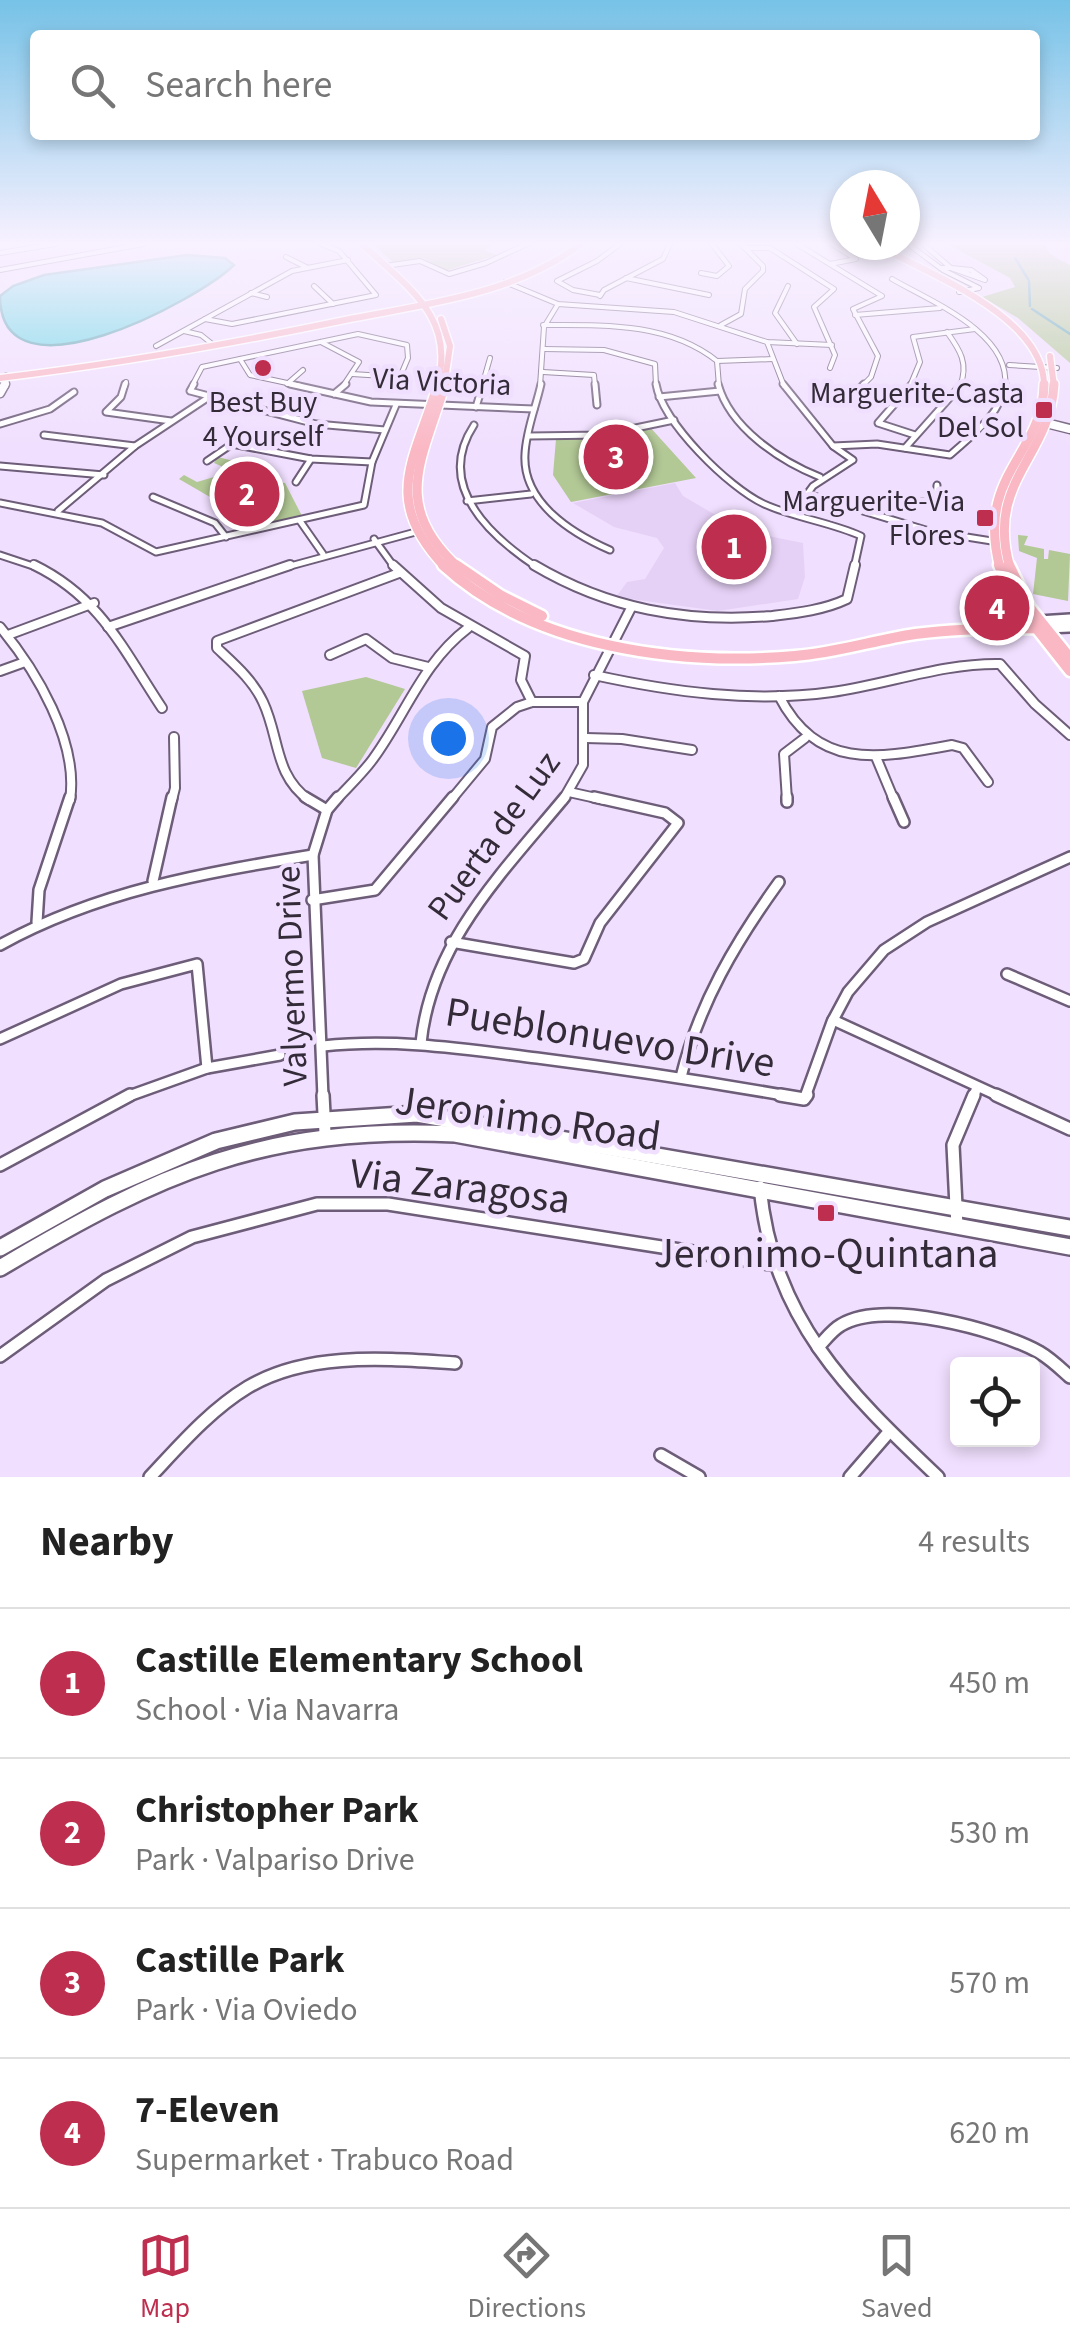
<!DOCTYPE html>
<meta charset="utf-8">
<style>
:root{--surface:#fff;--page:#f2f2f2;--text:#222;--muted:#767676;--line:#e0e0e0;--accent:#be2e4e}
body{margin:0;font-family:"Source Sans 3",sans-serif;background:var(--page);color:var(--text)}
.controls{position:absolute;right:30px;bottom:30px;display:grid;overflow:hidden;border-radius:10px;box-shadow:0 5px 15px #0003}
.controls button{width:90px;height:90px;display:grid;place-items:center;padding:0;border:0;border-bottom:2px solid var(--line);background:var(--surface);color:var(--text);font:50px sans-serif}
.compass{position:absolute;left:830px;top:170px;width:90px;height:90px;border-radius:50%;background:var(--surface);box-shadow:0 5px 15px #0003;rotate:350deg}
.you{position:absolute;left:448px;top:738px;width:35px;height:35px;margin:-25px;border:8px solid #fff;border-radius:50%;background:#1a73e8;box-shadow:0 0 0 15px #1a73e833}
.badge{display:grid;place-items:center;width:65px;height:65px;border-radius:50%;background:var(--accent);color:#fff;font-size:32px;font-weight:700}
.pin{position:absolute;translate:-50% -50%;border:5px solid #fff;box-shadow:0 2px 10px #0006}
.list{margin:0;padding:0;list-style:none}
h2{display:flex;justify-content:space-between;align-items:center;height:130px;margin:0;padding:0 40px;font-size:42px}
h2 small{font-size:32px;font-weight:400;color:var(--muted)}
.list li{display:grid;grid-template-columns:65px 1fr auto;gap:30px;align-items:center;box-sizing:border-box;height:150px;padding:0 40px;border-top:2px solid var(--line)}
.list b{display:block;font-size:38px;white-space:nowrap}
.list p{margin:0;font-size:32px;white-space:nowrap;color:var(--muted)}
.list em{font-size:32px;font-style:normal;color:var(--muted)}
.icon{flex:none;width:55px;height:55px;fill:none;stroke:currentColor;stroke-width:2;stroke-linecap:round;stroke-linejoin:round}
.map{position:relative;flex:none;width:1070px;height:1477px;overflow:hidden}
.search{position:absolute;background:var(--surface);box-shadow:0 5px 15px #0003;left:30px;right:30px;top:30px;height:110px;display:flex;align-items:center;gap:25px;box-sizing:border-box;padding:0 35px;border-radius:10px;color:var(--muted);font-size:38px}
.sheet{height:730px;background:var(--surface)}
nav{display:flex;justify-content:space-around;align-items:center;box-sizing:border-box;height:140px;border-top:2px solid var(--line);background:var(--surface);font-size:28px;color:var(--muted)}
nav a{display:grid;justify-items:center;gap:5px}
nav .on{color:var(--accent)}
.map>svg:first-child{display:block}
</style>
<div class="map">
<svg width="1070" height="1477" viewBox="0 0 1070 1477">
<rect width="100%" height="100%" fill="#f0dffe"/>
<!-- built -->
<g fill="#e6d1f6">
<path d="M675,483L683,496L743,531L803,543L805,577L798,599L718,611L616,597L627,582L645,579L664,548L657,538L614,527L573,503Z"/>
<path d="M986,589H1000L1013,614L970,617V599Z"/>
</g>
<!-- green -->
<g fill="#b2c895">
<path d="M373,244H496L484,250L497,255L445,271L423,258L394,263Z"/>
<path d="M947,244H1045L1050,254L1070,265V363L1018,318L982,297L1015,287L1010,278Z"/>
<path d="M649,426L696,478L571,502L553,475L556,439L604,437Z"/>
<path d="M218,457L267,470L263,481L285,483L302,516L253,527L248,511L210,497L179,479L184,475L197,482L224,474L221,466L214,463Z"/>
<path d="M1018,535L1028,536L1024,545L1044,549V559H1048L1049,550L1070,554L1068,601L1033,594L1037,558L1019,551Z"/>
<path d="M366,677L405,689L356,768L322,758L302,691Z"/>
</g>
<!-- water -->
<path fill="#6bd6e5" stroke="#5aa3b1" stroke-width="2.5" d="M187,255L225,258L234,265C198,300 0,407 0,296L13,286L44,275Z"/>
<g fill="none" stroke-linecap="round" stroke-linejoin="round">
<!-- stream -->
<g stroke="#5aa3b1" stroke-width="2.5">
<path d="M1015,258L1028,279"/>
<path d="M1029,281L1030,306"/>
<path d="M1032,309L1070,334"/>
</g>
<defs>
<g id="street-far4">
<path d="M797,244L882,296L853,309L878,356L871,377L862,386"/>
<path d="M908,244L943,270L979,288L959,292"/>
<path d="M923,244L951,268"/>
<path d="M745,248H770L834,289L814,307L835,355L830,368"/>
<path d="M0,253L55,244"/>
<path d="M286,257L306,267"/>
<path d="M830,264L856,259L832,244"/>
<path d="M385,266L420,261L449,274L486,263L527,244"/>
<path d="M941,268H951"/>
<path d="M951,268L971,270L985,280Z"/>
<path d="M0,270L143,244"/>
<path d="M701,273L717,276L729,266L712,244"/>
<path d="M626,278L709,295"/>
<path d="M892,279C930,301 1011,333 1005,386"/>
<path d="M505,282L558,304L674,312L767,342L832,345"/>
<path d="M314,286L333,304"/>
<path d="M788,286L775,313L797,344"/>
<path d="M251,293L267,297"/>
<path d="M600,295L573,290L557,281L597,261L620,244"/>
<path d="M600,296L604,290L663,259L670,244"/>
<path d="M855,315L940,308"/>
<path d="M205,319L232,324L376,295L339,251L321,244"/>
<path d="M543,325C603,325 668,322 717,361L719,386"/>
<path d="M721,325L741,314L745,289L763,271V266L741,244"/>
<path d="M184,331L201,335L211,343"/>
<path d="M947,332C960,350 969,364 960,386"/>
<path d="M321,342L359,362L343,386"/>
<path d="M767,342L784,386"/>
<path d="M156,346L292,271L348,260"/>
<path d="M544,349L604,350L655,364L656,386"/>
<path d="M240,359L250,375L301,386"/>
<path d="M717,361L773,359"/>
<path d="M1009,365L1057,368"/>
<path d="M543,372L594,375L595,386"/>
<path d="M287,384L303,370"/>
<path d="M125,386L126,382"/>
<path d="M192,386L202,367L358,334L407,345L408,358L400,377L352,374"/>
<path d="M482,386L490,358"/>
<path d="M540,386L544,327L558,304"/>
<path d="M910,386L920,362L913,337L975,329"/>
</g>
<g id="street-far3">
<path d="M125,384L121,397L106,412L171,421"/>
<path d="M194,384L190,391L316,424L385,430"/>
<path d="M290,384L371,402L534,409"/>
<path d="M541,384C536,407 526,430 525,454C522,502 571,533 610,550"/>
<path d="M595,384L597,405"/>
<path d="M656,384C662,422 729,488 764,504C795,518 830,522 861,536L854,568"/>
<path d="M718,384C730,428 780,461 820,477"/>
<path d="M783,384L833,446L853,460L813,486L794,512"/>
<path d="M912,384L878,423L915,435"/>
<path d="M334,394L346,384"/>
<path d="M854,394L864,384"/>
<path d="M659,397L720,391"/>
<path d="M476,407L483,384"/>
<path d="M0,424L50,409L74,392"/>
<path d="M474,425C434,486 491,537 538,568"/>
<path d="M44,435L135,446"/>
<path d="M529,436L602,435L674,420"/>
<path d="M833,446L877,444L950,455C972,435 1001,415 1005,384"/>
<path d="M905,448L962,384"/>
<path d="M207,461L232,444L311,459L372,462"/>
<path d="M0,466L104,475"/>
<path d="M296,482L311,459"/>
<path d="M804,493L929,531L998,542"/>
<path d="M153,497L215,523L226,537"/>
<path d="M467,501L531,494"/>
<path d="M0,503L102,523L156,552L364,505L372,462L396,405"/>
<path d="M58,511L135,446L209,397"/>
<path d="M874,513L908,502H936L937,485"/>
<path d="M300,521L323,554"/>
<path d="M374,539L395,568"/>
<path d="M0,555L39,568"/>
<path d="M283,568L423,530"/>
</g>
<g id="street-far2">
<path d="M34,565C100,597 123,649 162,708"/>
<path d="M393,565L441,608L525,656L521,680L532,702"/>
<path d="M534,565C608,609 686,623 772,616C797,613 824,610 847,599L855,565"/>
<path d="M0,627C36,670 79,742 70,800"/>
<path d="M108,627L290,565"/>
<path d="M8,635L94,603"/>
<path d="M330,655L366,639L392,658L428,667"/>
<path d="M0,671L25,662"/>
<path d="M594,675C672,692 753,703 832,692C889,684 942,663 1000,664L1035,704L1070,735"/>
<path d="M779,696C818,772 880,758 952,745L963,748L988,782"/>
<path d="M586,738L622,739L692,750"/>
<path d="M876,757L894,800"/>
<path d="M569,792L605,800"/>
<path d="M172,800L175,788L174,737"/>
<path d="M309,800C274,775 280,738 263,702C253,680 234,664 217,648V641L399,573"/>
<path d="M336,800C348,787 362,774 373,759C406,714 422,663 468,628"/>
<path d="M451,800L485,759L492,727L517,707L532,702H583"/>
<path d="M563,800L583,765V702L631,608"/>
<path d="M787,800L784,754L805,738"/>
</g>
<g id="street-far1">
<path d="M305,797L327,810"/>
<path d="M787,797V802"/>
<path d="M893,797L904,822"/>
<path d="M153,881L172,797"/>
<path d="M312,900L375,890L453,797"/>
<path d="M37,922L39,890L70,797"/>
<path d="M451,942L574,963L584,959L600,923L678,823L665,813L594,797"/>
<path d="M0,945C98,891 203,873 313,855"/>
<path d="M1007,974L1070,1001"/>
<path d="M833,1020L1001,1097"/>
<path d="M0,1039L121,984L197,964L207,1068"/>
<path d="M421,1043C431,943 503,872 565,797"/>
<path d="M323,1046C396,1038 464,1049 537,1058C623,1069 709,1082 794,1097"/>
<path d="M681,1077C699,1004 735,943 779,882"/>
<path d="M126,1097L207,1068L280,1055"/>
<path d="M323,1097L313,855L327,810L338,797"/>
<path d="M805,1097L832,1022L848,992L884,950L927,922L1070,857"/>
<path d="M973,1097L977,1088"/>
</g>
<g id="street">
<path d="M323,1095L325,1133"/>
<path d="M780,1095L804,1099L807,1095"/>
<path d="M996,1095L1070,1129"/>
<path d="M0,1165L130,1095"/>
<path d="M760,1187C773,1319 846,1390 938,1477"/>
<path d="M957,1227L953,1145L974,1095"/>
<path d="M818,1347C825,1340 832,1330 841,1325C884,1299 997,1329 1039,1352C1051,1359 1060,1368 1070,1377"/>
<path d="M0,1356L106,1280L192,1237L317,1204H388L770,1264"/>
<path d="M661,1455L699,1477"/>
<path d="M150,1477C180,1445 210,1410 248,1387C309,1351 388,1359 455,1363"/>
<path d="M850,1477L889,1432"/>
</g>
<path id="secondary-far3" d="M5,386L6,377"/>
<g id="secondary-far2">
<path d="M0,393L5,384"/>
<path d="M1046,423L1070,429"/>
</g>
<g id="secondary-far1">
<path d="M1039,621L1070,619"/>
<path d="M1046,628L1070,627"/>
</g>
<g id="secondary">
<path d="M0,1248L105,1189L216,1141L295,1122L417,1114L1070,1228"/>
<path d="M0,1268C161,1172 263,1126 455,1134L1070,1247"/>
</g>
<g id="primary-far2">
<path d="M362,244C407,287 457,317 437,386"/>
<path d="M876,245C929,274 1045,317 1044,386"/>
<path d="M441,319L450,346L444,386"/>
<path d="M1050,356L1054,386"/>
<path d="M0,378C116,364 230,344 345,320C425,304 514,295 581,244"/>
</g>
<g id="primary-far1">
<path d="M438,384C415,460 380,500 446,568"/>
<path d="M445,384C423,459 389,505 459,568"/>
<path d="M1000,568C975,474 1043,456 1044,384"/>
<path d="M1010,568C985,481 1050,458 1054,384"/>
</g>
<g id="primary">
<path d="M443,565C533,648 679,666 795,656C836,653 875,640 915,634C958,628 1001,629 1044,628"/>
<path d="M456,565L500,595L542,616"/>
<path d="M999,565L1018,605L1070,671"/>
<path d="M1009,565L1030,608L1070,658"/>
</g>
</defs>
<!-- street-far4 casing -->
<use href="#street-far4" stroke="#6d5d78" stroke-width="6"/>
<!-- street-far3 casing -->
<use href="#street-far3" stroke="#6d5d78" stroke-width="9"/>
<!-- street-far2 casing -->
<use href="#street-far2" stroke="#6d5d78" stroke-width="12"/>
<!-- street-far1 casing -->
<use href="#street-far1" stroke="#6d5d78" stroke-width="14"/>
<!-- street casing -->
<use href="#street" stroke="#6d5d78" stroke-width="16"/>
<!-- secondary-far3 casing -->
<use href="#secondary-far3" stroke="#6d5d78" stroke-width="9"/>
<!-- secondary-far2 casing -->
<use href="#secondary-far2" stroke="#6d5d78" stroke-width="11"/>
<!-- secondary-far1 casing -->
<use href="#secondary-far1" stroke="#6d5d78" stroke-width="14"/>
<!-- secondary casing -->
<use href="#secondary" stroke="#6d5d78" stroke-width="20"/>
<!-- primary-far2 casing -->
<use href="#primary-far2" stroke="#fff" stroke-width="9"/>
<!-- primary-far1 casing -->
<use href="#primary-far1" stroke="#fff" stroke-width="12"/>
<!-- primary casing -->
<use href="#primary" stroke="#fff" stroke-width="15"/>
<!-- street-far4 -->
<use href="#street-far4" stroke="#fff" stroke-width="4"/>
<!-- street-far3 -->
<use href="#street-far3" stroke="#fff" stroke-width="5"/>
<!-- street-far2 -->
<use href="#street-far2" stroke="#fff" stroke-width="8"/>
<!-- street-far1 -->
<use href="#street-far1" stroke="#fff" stroke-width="9"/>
<!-- street -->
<use href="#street" stroke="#fff" stroke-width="11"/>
<!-- secondary-far3 -->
<use href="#secondary-far3" stroke="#fff" stroke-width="6"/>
<!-- secondary-far2 -->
<use href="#secondary-far2" stroke="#fff" stroke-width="8"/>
<!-- secondary-far1 -->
<use href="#secondary-far1" stroke="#fff" stroke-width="9"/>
<!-- secondary -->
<use href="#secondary" stroke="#fff" stroke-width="15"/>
<!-- primary-far2 -->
<use href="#primary-far2" stroke="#fab8c4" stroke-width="6"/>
<!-- primary-far1 -->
<use href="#primary-far1" stroke="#fab8c4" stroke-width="9"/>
<!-- primary -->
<use href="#primary" stroke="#fab8c4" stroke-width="10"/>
</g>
<!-- sky -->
<linearGradient id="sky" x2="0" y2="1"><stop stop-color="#76c2e7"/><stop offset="0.54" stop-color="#f8f1ff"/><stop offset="1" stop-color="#f8f1ff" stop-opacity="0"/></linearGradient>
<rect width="1070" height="450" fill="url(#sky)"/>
<!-- markers -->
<g fill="#be2e4e" stroke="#f0dffe" stroke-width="4">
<circle cx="263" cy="368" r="10"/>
<rect x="1034" y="400" width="20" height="20" rx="5"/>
<rect x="975" y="508" width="20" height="20" rx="5"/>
<rect x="816" y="1203" width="20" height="20" rx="5"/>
</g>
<g text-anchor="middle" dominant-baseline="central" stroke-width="9" stroke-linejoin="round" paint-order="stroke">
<!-- far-street labels -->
<g font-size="30" fill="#332c38" stroke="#f0dffe">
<text transform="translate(442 382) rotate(3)">Via Victoria</text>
</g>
<!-- far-poi labels -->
<g font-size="30" fill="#332c38" stroke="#f0dffe" text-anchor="end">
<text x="1024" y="393">Marguerite-Casta<tspan x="1024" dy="34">Del Sol</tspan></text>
<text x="263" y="402" text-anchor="middle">Best Buy<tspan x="263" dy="34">4 Yourself</tspan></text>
<text x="965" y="501">Marguerite-Via<tspan x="965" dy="34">Flores</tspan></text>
</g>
<!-- street labels -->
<g font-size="35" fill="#332c38" stroke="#f0dffe">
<text transform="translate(494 836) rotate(-54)">Puerta de Luz</text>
<text transform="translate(292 976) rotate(-92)">Valyermo Drive</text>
</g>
<!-- near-street labels -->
<g font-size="42" fill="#332c38" stroke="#f0dffe">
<text transform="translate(610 1038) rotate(9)">Pueblonuevo Drive</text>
<text transform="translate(528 1119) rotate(8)">Jeronimo Road</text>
<text transform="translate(460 1187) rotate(7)">Via Zaragosa</text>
</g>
<!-- near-poi labels -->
<g font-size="42" fill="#332c38" stroke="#f0dffe">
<text x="826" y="1254">Jeronimo-Quintana</text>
</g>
</g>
</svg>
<div class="controls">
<button><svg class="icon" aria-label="locate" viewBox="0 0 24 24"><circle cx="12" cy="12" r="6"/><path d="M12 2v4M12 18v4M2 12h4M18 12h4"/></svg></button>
</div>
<svg class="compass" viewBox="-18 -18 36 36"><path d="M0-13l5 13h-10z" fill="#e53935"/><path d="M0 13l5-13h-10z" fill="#767676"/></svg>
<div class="you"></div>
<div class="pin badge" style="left:734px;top:547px">1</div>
<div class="pin badge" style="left:247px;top:494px">2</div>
<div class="pin badge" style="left:616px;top:457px">3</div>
<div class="pin badge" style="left:997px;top:608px">4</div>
<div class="search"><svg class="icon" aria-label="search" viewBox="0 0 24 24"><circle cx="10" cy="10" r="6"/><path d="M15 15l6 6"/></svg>Search here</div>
</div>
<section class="sheet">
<h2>Nearby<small>4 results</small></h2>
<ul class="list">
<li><span class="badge">1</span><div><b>Castille Elementary School</b><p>School · Via Navarra</p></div><em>450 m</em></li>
<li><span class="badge">2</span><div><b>Christopher Park</b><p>Park · Valpariso Drive</p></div><em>530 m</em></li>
<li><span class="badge">3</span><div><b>Castille Park</b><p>Park · Via Oviedo</p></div><em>570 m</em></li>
<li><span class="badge">4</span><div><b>7-Eleven</b><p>Supermarket · Trabuco Road</p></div><em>620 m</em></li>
</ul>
</section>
<nav>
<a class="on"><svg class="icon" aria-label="map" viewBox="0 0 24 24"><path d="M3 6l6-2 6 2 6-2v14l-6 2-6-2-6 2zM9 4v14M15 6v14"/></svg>Map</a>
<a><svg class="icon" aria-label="directions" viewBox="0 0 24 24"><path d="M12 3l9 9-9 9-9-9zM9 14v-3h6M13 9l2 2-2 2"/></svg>Directions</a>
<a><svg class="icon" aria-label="saved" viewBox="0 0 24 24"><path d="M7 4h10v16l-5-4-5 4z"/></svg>Saved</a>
</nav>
